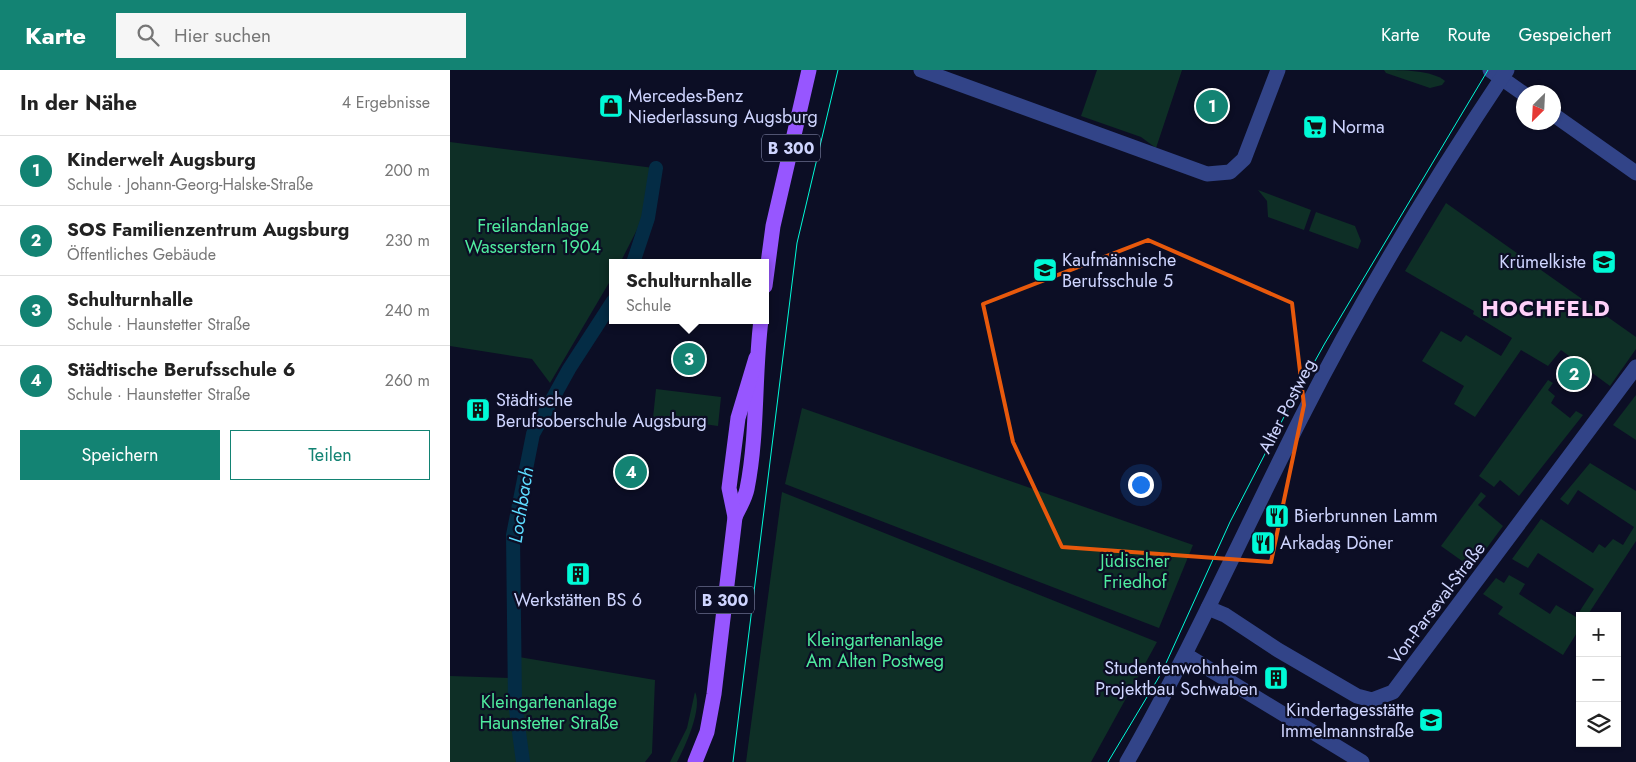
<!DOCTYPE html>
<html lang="de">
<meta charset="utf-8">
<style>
:root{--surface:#fff;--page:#f6f6f6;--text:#222;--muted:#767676;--line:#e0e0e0;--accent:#138373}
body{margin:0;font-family:Jost,sans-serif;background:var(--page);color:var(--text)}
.controls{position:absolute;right:15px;bottom:15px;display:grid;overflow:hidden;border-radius:0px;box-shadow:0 1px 4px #0004}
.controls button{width:45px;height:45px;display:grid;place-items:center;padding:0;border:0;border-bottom:1px solid var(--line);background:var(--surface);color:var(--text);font:25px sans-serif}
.compass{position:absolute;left:1066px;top:15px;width:45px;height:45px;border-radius:50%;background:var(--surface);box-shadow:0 1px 4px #0004;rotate:204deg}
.you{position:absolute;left:690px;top:414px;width:18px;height:18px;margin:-12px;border:4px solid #fff;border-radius:50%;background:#1a73e8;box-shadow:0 0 0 8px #1a73e833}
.badge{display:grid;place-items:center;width:32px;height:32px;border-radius:50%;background:var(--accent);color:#fff;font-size:16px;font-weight:700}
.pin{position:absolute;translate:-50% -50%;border:2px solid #fff;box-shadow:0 1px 5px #0006}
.popup{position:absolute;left:159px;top:189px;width:160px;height:65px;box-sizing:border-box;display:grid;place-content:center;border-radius:0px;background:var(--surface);filter:drop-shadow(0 1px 4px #0005);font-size:16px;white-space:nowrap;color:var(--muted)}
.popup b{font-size:19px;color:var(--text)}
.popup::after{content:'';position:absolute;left:50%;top:100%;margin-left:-10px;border:10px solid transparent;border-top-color:var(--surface)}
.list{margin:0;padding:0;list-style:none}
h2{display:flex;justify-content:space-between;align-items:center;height:65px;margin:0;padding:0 20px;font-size:21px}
h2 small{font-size:16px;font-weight:400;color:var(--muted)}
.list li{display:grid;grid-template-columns:32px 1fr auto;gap:15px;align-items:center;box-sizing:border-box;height:70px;padding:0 20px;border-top:1px solid var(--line)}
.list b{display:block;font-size:19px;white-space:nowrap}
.list p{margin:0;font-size:16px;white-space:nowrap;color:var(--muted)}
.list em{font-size:16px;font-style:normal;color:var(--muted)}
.actions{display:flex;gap:10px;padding:15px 20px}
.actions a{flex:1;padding:11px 0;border:1px solid var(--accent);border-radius:0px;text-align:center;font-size:18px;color:var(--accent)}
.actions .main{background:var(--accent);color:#fff}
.icon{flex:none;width:28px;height:28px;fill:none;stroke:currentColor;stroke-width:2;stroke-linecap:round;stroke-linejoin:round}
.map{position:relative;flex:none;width:1186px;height:692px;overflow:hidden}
header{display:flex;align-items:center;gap:30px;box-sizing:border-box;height:70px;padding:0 25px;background:var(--accent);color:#fff}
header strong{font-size:24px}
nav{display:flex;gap:28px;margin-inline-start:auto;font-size:18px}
.search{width:350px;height:45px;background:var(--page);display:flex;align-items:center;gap:12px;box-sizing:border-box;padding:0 18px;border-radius:0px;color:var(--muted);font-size:19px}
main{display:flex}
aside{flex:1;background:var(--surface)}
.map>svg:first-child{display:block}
</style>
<header>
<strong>Karte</strong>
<div class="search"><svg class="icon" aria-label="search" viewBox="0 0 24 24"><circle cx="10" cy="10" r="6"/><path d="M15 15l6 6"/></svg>Hier suchen</div>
<nav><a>Karte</a><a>Route</a><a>Gespeichert</a></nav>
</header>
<main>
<aside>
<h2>In der Nähe<small>4 Ergebnisse</small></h2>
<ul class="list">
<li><span class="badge">1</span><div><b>Kinderwelt Augsburg</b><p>Schule · Johann-Georg-Halske-Straße</p></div><em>200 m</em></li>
<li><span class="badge">2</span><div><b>SOS Familienzentrum Augsburg</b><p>Öffentliches Gebäude</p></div><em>230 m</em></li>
<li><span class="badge">3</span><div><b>Schulturnhalle</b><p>Schule · Haunstetter Straße</p></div><em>240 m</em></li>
<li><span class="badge">4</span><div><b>Städtische Berufsschule 6</b><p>Schule · Haunstetter Straße</p></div><em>260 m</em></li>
</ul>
<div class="actions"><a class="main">Speichern</a><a>Teilen</a></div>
</aside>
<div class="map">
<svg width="1186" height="692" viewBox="0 0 1186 692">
<rect width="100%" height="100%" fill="#0c0e25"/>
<!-- green -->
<g fill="#0e2f26">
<path d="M647,0H732L706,78L691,67L631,46Z"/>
<path d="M934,0C952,0 982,0 995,11L992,15L980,18L936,3Z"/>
<path d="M0,72L204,98L194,146L170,193H163V206L100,313L82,289L0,276Z"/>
<path d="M808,120L861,140L854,160L818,147L817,131Z"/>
<path d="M996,133L1186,267V279L1160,316L1111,280L1098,296L1071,280L1025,347L1004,334L1014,316L972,291L991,261L1011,272L1016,265L1051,286L1062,268L1023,244L1024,241L955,201Z"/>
<path d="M866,142L905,156L911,171L908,179L859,161Z"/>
<path d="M1098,310L1103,313L1098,320L1105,326L1101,333L1120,348L1126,341L1133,345L1069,426L1050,410L1044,417L1029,406Z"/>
<path d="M206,319L271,327L268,356L254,354V351L246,350L245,353L223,350V347L215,346L214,350L203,348Z"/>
<path d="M1186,325V370L1163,355Z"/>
<path d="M352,338L743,475L709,558L335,414Z"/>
<path d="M1140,393L1186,421V471L1137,546H1130V558L1113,585L1048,544L1053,537L1033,524L1046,508L1054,513L1059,505L1075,514L1069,524L1100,544L1106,535L1126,547L1144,519L1088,483L1078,498L1062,489L1091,449L1143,483L1149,474L1155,478L1163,469L1173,475L1184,457L1128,420L1118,435L1110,429Z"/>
<path d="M332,422L707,572L641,692H296Z"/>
<path d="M1031,422L1036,426L1028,435L1053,456L1022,498L991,476Z"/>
<path d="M63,586L205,610L202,683L195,692H0V606L63,608Z"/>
<path d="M245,622C253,638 235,677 227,692H220L237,658Z"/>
</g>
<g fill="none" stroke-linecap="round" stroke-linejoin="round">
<!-- canal -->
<g stroke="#042c45" stroke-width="14">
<path d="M183,193L198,148L206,98"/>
<path d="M73,692L65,632L63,465L83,364L119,299L163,231"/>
</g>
<!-- minor -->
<g stroke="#324488" stroke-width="15">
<path d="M471,0L757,104L780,102L794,89L828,0"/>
<path d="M1040,0L1074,24"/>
<path d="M1104,45L1186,103"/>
<path d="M758,538L775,545L828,580L907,626L922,630L943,622L1186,297"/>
<path d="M736,585L912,692"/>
<path d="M677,692C741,580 793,463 851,348C912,228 982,112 1057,0"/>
</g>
<!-- major -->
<g stroke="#9756ff" stroke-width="15">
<path d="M315,216L323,156L359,0"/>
<path d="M285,447C289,438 295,429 297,419C308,364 304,306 311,250"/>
<path d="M245,692L257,662L264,624L285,447L279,418L288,348L306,288"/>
</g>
<!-- tram -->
<g stroke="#00fad7" stroke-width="1">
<path d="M283,692L347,173L388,0"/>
<path d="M658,692L712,602L780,452L836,343L875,273L1038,0"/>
</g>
</g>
<!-- marked area -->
<path fill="none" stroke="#e8590c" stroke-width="4" stroke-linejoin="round" d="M698,170L842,233L854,335L821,492L612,477L563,372L533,234Z"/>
<!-- icons -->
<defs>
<symbol id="shop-square" viewBox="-11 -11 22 22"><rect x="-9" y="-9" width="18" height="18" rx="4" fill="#00fad7" stroke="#0c0e25"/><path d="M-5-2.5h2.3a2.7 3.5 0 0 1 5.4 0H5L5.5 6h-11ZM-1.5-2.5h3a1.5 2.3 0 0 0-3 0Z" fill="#111"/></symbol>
<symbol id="supermarket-square" viewBox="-11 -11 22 22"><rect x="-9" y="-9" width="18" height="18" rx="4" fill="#00fad7" stroke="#0c0e25"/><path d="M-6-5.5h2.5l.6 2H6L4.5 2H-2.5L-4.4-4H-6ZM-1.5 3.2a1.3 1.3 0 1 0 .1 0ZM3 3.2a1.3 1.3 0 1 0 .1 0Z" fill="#111"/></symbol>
<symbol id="school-square" viewBox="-11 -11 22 22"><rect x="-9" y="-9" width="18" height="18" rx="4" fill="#00fad7" stroke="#0c0e25"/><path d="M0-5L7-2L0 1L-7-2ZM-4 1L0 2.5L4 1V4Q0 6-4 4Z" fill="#111"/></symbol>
<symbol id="building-square" viewBox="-11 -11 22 22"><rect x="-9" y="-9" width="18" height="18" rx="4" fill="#00fad7" stroke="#0c0e25"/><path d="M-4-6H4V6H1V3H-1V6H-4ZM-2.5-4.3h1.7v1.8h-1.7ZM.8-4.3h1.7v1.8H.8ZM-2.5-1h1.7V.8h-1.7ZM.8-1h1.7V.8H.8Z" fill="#111"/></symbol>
<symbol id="restaurant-square" viewBox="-11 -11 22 22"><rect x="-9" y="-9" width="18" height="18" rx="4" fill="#00fad7" stroke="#0c0e25"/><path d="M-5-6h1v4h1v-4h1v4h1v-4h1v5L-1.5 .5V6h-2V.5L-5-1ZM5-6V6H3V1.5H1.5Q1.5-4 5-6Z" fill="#111"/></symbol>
</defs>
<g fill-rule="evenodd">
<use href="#shop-square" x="147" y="22" width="28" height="28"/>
<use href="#supermarket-square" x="851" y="43" width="28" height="28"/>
<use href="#school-square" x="1140" y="178" width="28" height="28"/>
<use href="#school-square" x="581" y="186" width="28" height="28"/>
<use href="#building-square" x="14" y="326" width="28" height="28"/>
<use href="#restaurant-square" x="813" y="432" width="28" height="28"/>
<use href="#restaurant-square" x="799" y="459" width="28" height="28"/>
<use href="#building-square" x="114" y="490" width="28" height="28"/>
<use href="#building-square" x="812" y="594" width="28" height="28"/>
<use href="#school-square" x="967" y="636" width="28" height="28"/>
</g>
<g text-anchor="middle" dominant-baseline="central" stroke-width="4.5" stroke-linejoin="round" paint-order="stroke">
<!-- shield labels -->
<g fill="#0c0e25" stroke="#9499be" stroke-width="1">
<rect x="312" y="64.5" width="58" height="27" rx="4"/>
<rect x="246" y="516.5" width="58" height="27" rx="4"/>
</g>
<g font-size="16" font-weight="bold" fill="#cfd5ff">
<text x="341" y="78">B 300</text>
<text x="275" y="530">B 300</text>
</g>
<!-- poi labels -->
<g font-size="18" fill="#cfd5ff" stroke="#0c0e25" text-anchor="start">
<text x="178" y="26">Mercedes-Benz<tspan x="178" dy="21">Niederlassung Augsburg</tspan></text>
<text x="882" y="57">Norma</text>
<text x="612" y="190">Kaufmännische<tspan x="612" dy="21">Berufsschule 5</tspan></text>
<text x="1136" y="192" text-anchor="end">Krümelkiste</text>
<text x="46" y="330">Städtische<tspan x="46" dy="21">Berufsoberschule Augsburg</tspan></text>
<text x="844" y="446">Bierbrunnen Lamm</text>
<text x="830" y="473">Arkadaş Döner</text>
<text x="128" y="530" text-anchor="middle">Werkstätten BS 6</text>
<text x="808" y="598" text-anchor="end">Studentenwohnheim<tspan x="808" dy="21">Projektbau Schwaben</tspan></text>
<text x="964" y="640" text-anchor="end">Kindertagesstätte<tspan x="964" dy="21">Immelmannstraße</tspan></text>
</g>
<!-- park labels -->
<g font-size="18" fill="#4feb9e" stroke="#0c0e25">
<text x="83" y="156">Freilandanlage<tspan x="83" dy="21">Wasserstern 1904</tspan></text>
<text x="685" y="491">Jüdischer<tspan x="685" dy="21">Friedhof</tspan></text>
<text x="425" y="570">Kleingartenanlage<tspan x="425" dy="21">Am Alten Postweg</tspan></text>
<text x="99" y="632">Kleingartenanlage<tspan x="99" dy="21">Haunstetter Straße</tspan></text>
</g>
<!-- street labels -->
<g font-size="18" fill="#cfd5ff" stroke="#0c0e25">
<text transform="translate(837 336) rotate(-63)">Alter Postweg</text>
<text transform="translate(987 533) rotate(-53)">Von-Parseval-Straße</text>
</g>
<!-- water labels -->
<g font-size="19" font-style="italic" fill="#5ddbff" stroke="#0c0e25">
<text transform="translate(71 435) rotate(-81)">Lochbach</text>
</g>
<!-- district labels -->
<g font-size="22" font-weight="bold" letter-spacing="1" fill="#ffd1f9" stroke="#0c0e25">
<text x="1096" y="238">HOCHFELD</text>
</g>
</g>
</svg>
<div class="controls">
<button>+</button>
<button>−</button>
<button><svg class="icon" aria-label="layers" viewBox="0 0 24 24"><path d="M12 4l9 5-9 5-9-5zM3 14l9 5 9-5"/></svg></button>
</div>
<svg class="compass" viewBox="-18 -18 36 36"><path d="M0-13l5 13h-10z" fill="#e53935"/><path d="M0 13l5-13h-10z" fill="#767676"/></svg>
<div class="you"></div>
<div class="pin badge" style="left:762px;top:36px">1</div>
<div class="pin badge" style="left:1124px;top:304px">2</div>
<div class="pin badge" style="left:239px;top:289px">3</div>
<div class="popup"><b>Schulturnhalle</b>Schule</div>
<div class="pin badge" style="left:181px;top:402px">4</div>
</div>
</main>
